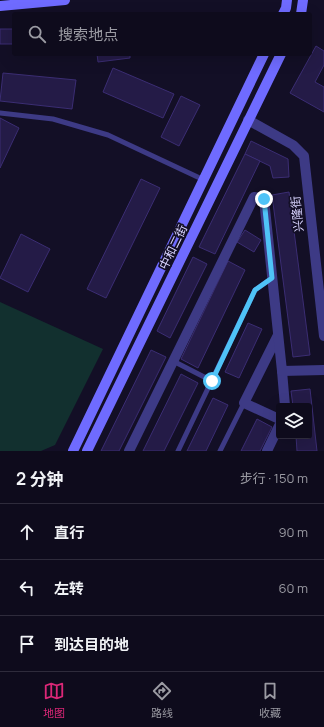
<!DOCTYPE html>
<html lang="zh">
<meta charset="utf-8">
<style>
:root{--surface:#0e0b1c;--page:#1c1929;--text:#f1f3f6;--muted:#9b9ba3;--line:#2e2b3b;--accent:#db2777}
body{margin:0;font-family:Manrope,"Noto Sans SC",sans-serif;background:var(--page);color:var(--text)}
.controls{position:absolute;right:12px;bottom:12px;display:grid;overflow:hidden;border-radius:4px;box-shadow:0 4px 16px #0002}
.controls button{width:36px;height:36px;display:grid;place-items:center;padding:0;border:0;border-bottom:1px solid var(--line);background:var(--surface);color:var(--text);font:20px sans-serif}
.stop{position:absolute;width:12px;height:12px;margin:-9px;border:3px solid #4fc3f7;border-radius:50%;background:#fff}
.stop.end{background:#4fc3f7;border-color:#fff;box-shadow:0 1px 4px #0008}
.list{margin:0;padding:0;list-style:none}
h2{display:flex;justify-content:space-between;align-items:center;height:52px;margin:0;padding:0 16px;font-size:17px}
h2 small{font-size:13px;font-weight:400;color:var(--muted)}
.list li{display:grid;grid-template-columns:26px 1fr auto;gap:12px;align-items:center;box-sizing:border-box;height:56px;padding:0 16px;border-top:1px solid var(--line)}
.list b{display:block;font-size:15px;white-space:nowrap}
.list em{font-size:13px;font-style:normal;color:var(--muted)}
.icon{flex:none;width:22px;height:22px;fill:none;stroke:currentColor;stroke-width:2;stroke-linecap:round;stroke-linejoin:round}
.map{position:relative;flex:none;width:324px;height:451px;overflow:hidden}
.search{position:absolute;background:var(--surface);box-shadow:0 4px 16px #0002;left:12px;right:12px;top:12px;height:44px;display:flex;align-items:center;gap:10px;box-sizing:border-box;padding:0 14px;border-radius:4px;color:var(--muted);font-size:15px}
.sheet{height:220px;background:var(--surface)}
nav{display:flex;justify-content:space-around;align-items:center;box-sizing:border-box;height:56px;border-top:1px solid var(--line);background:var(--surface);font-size:11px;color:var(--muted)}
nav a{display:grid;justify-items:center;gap:2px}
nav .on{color:var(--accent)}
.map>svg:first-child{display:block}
</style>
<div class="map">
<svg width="324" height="451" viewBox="0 0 324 451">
<rect width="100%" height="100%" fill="#130f26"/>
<!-- green -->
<path fill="#12302f" d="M0,302L103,349L55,445L41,451H0Z"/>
<!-- building -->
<g fill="#241b47" stroke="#3b2d73">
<rect x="0" y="29" width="14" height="15"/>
<path d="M316,46L324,51V65L315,82L324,87V112L290,93Z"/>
<path d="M97,54H130V58L98,62Z"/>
<path d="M113,68L174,94L163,118L103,92Z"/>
<path d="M3,73L76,80L72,109L0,101Z"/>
<path d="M181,96L200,105L179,146L161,137Z"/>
<path d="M0,118L19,128L0,168Z"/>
<path d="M251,141L288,159L289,177L273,178L270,166L245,154Z"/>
<path d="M245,154L260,161L215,254L199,247Z"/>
<path d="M141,179L160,188L106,298L87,289Z"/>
<path d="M289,192L310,355L293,357L272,195Z"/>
<path d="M245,230L261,240L254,252L237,242Z"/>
<path d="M21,234L50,249L28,292L0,278Z"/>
<path d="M193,257L207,264L170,338L157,331Z"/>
<path d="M228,261L245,270L198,368L181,359Z"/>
<path d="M248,323L262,329L239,378L225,372Z"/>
<path d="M151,350L166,357L119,451H101Z"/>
<path d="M181,374L198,383L164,451H143Z"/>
<path d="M310,389L317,451H297L296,436H309V406H293L291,391Z"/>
<path d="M213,398L228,405L206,451H187Z"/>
<path d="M257,419L272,427L260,451H241Z"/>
</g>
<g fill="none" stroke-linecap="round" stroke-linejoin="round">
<!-- lane -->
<g stroke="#3d3a85" stroke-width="5">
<path d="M0,113L53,119L108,135L204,180"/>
<path d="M173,361L212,381"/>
<path d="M178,451L255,290L272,278"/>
<path d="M220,451L244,403"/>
</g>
<!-- street -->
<g stroke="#3d3a85" stroke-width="10">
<path d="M248,120L293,145L304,156L324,336"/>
<path d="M278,335L244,403L279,419"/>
<path d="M282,371L285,406"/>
<path d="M129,451L254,197L264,199L282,371L324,370"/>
<path d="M267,451L279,426"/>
</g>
<!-- secondary -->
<g stroke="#6f6bff" stroke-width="10">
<path d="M0,6L65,0"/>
<path d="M283,14L286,8L287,0"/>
<path d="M301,14L303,0"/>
<path d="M73,451L264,54"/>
<path d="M87,451L281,54"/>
</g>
</g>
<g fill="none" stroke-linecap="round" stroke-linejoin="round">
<!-- route -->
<path stroke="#4fc3f7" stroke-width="5" d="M212,381L255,290L272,278L264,199"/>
</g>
<g text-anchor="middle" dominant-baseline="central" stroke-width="3.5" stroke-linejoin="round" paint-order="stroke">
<!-- street labels -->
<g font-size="12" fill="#d9d4ff" stroke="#130f26">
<text transform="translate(297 214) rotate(-96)">兴隆街</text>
<text transform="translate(173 247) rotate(-64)">中和二街</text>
</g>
</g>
</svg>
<div class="controls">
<button><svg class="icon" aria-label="layers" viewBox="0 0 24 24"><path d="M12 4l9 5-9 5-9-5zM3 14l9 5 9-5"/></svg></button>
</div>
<div class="stop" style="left:212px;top:381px"></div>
<div class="stop end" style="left:264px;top:199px"></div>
<div class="search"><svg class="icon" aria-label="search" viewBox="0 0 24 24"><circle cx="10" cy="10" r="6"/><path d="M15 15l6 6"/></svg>搜索地点</div>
</div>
<section class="sheet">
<h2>2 分钟<small>步行 · 150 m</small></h2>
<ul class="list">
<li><svg class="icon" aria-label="ahead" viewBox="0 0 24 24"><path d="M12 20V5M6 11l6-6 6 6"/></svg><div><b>直行</b></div><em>90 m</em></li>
<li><svg class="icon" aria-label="left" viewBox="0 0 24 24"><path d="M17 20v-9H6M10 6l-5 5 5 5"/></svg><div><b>左转</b></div><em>60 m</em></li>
<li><svg class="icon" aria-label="arrive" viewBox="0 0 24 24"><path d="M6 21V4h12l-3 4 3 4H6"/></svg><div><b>到达目的地</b></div></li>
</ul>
</section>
<nav>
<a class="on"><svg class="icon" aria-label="map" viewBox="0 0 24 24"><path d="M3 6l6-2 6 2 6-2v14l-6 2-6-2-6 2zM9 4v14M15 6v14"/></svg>地图</a>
<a><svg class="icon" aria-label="directions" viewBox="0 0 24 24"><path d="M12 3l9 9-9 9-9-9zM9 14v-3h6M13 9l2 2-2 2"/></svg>路线</a>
<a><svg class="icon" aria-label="saved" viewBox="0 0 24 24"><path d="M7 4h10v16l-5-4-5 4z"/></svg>收藏</a>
</nav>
